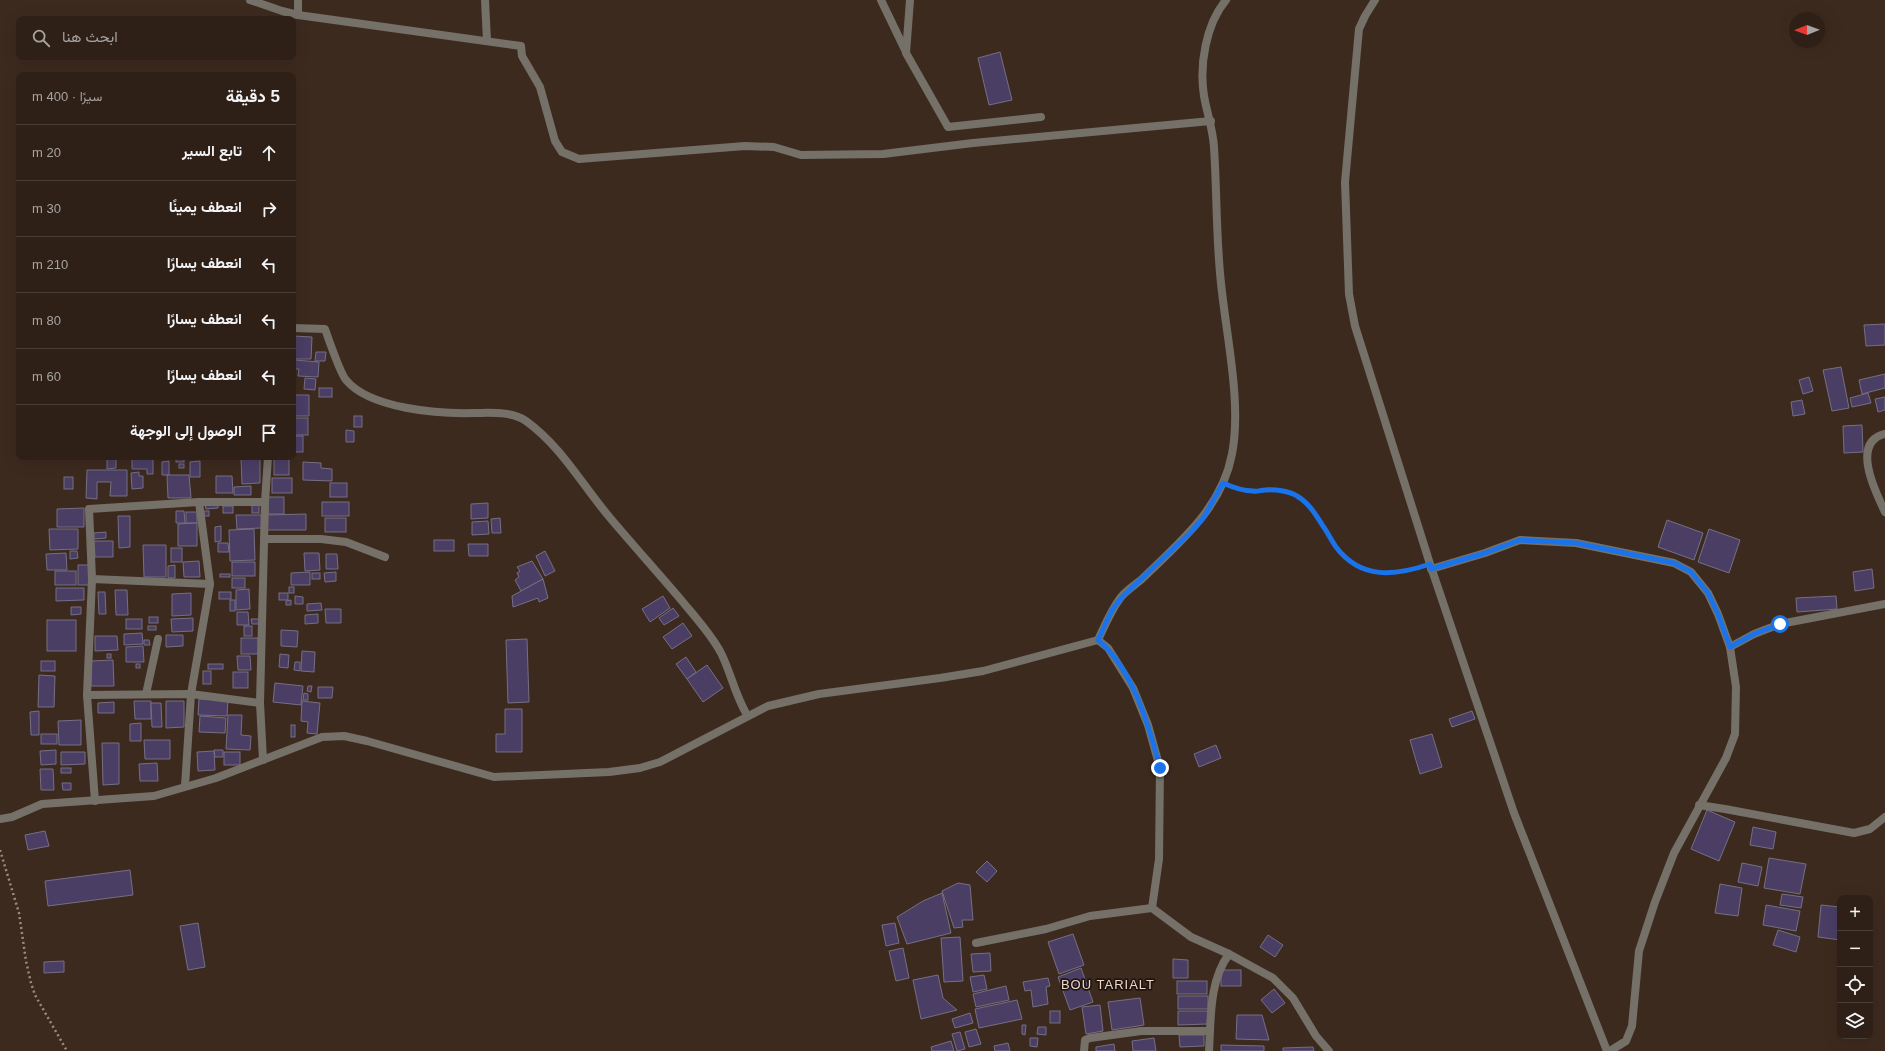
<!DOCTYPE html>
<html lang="ar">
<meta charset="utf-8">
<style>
:root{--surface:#2e2017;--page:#362820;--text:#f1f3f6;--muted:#a7a3a1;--line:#493e36}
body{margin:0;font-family:Arial,Vazirmatn,sans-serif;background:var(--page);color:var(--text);direction:rtl}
.controls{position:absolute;right:12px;bottom:12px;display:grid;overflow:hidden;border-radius:8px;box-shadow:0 4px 16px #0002}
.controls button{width:36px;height:36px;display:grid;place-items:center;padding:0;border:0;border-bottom:1px solid var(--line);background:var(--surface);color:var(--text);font:20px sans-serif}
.compass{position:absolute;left:1789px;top:12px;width:36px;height:36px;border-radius:50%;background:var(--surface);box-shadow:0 4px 16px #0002;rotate:269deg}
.stop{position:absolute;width:12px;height:12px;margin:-9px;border:3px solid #1a73e8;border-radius:50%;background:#fff}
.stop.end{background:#1a73e8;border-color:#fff;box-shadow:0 1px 4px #0008}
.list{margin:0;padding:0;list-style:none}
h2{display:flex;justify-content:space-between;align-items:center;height:52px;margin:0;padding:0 16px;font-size:17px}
h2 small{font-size:13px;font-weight:400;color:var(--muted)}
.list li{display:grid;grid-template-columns:26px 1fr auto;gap:12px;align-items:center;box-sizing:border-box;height:56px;padding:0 16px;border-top:1px solid var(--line)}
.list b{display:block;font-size:15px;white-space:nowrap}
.list em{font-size:13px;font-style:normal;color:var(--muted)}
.icon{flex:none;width:22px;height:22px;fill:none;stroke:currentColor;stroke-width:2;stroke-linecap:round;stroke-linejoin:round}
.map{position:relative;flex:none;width:1885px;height:1051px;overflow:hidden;direction:ltr}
.search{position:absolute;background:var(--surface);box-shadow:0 4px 16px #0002;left:16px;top:16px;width:280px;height:44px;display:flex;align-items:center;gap:10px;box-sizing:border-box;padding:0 14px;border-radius:8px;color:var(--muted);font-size:15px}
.panel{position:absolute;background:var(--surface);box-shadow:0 4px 16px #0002;left:16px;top:72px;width:280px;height:388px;border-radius:8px;direction:rtl}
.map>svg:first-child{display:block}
</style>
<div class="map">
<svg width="1885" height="1051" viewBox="0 0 1885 1051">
<rect width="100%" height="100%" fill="#3d2a1f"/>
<!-- building -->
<g fill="#4b3e65" stroke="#756f84">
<path d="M1000,52L1012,100L989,105L978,58Z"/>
<path d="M1885,324V345L1866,346L1864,325Z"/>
<path d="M293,336L312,337L311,359H293Z"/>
<path d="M316,352H326L325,361H315Z"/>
<path d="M295,360L319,362L318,377L298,376L299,369H295Z"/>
<path d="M1841,367L1849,408L1832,411L1823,370Z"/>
<path d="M1885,374V388L1862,394L1859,380Z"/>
<path d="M1809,377L1813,391L1803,394L1799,380Z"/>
<path d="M305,378L316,379L315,390L304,389Z"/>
<rect x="319" y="388" width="13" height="9"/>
<path d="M1868,393L1871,403L1852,407L1850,398Z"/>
<path d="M294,395H309V416H293Z"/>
<path d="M1885,397V410L1878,412L1875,399Z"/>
<path d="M1802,400L1805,414L1793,416L1791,402Z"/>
<rect x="354" y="416" width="8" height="11"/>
<rect x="293" y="418" width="15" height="17"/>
<path d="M1862,425L1863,452L1844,453L1843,426Z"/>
<path d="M346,430L354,431V442H346Z"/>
<rect x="293" y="436" width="10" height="16"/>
<path d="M107,457H116V468L107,469Z"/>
<path d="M132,457H153V474H147V469H132Z"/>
<rect x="176" y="457" width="8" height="5"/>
<rect x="274" y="458" width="15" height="17"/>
<path d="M241,459H260V483L242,484Z"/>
<path d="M169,461V475H162V462Z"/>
<path d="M200,461V477H190V462Z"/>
<path d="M303,462L321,463V468L332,469V481L303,480Z"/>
<rect x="179" y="464" width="5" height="4"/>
<path d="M87,470H127V496H110L111,482H97V499L86,498Z"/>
<path d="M139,472V476H143V488L132,489L131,473Z"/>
<path d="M167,475H189L191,498H168Z"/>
<path d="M216,476H232L233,493H216Z"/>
<rect x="64" y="477" width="9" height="12"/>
<rect x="272" y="478" width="20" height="15"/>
<rect x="330" y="483" width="17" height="14"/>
<path d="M251,486V495H234V487Z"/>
<rect x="268" y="497" width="16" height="17"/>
<rect x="322" y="502" width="27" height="14"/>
<path d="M488,503V518L471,519V504Z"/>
<path d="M205,504H218V508L206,509Z"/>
<rect x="252" y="504" width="7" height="9"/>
<rect x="223" y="506" width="10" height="7"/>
<path d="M84,508V527H57V509Z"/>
<path d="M176,511H184L185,523H176Z"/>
<rect x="204" y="511" width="5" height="5"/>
<rect x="186" y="512" width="11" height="11"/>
<path d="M306,514V530H267V515Z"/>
<path d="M236,515H262V528L237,529Z"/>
<path d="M118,516H130V547L119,548Z"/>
<rect x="325" y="518" width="21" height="14"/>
<path d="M500,518L501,533H492L491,519Z"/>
<path d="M1667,520L1703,533L1694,560L1658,547Z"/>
<path d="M488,521L489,534L472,535V522Z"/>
<path d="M197,523V546H178V524Z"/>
<path d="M221,526V541L215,542V527Z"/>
<path d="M49,529H78V549L50,550Z"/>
<path d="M254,529L255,560L230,561L229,530Z"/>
<path d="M1709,529L1740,540L1729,573L1698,562Z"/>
<path d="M106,532V538L94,539V533Z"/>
<rect x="434" y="540" width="20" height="11"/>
<path d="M94,541H113V557H95Z"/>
<path d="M218,543H228L229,552H218Z"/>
<path d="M468,544H488V556H469Z"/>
<path d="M143,545H166V577H144Z"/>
<rect x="171" y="548" width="11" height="14"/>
<path d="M70,551H77L78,558L70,559Z"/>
<path d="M545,551L555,571L545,576L536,556Z"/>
<path d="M66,553L67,570H47L46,554Z"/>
<path d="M304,553H319L320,570L305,571Z"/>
<path d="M326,554H337L338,569H326Z"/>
<path d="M199,561L200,577H184L183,562Z"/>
<path d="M532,561L543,579L521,591L515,580L519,577L517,573L520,571L517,567Z"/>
<rect x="232" y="562" width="23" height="14"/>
<rect x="78" y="565" width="11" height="20"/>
<path d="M175,565V578H168V566Z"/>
<path d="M1872,569L1874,588L1855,591L1853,572Z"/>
<rect x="55" y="571" width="21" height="14"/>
<path d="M310,572V585H291V573Z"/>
<path d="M336,572V581L325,582L324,573Z"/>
<rect x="312" y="573" width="8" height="6"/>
<rect x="220" y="574" width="10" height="3"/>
<rect x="232" y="578" width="13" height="10"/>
<path d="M543,579L548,598L539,602L538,598L513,607L512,596Z"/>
<rect x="289" y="587" width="5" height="6"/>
<path d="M56,588H84V600L56,601Z"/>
<path d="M249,589L250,609L236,610V590Z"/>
<path d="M115,590H127L128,615H116Z"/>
<path d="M98,592H105L106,614H99Z"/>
<rect x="219" y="592" width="12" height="7"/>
<path d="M191,593V615L172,616V594Z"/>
<rect x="279" y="593" width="9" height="7"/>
<path d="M295,596L303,597V604H295Z"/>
<path d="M663,596L670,608L650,622L642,609Z"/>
<path d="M1836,596L1837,609L1797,612L1796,598Z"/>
<rect x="230" y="600" width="5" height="11"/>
<path d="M291,600V605H286V601Z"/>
<path d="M321,603L322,610L307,611V604Z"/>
<path d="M71,607H81V614L71,615Z"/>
<path d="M673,608L679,616L664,625L659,618Z"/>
<path d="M325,609H341V623H326Z"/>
<path d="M237,612H248L249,625H237Z"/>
<path d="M318,614V623L305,624V615Z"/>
<rect x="149" y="617" width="9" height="6"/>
<path d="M193,618V631L172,632L171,619Z"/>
<rect x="126" y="619" width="16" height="10"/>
<path d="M251,619H259V624H252Z"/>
<rect x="47" y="620" width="29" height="31"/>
<path d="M683,623L692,636L672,649L663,637Z"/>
<rect x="148" y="626" width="8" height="4"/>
<rect x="244" y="626" width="8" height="10"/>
<path d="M281,630L298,631L297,647L281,646Z"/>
<path d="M142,633L143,644L124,645V634Z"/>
<path d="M166,635H183V646L166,647Z"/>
<path d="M95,636H117L118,650L95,651Z"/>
<rect x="241" y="638" width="17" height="16"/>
<path d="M527,639L529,702L508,703L506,640Z"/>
<path d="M144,640H149L150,645H144Z"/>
<path d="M143,646L144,662H126V647Z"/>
<path d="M302,651L315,652L314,672L301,671Z"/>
<rect x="107" y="654" width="4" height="4"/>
<path d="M280,654L289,655L288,668L279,667Z"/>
<path d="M237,656H250L251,670H238Z"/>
<path d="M686,657L696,672L687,679L676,664Z"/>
<path d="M113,660L114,686H91V661Z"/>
<rect x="41" y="661" width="14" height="10"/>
<path d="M295,662H300V671L294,670Z"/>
<rect x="136" y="664" width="4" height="4"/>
<rect x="208" y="664" width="15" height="5"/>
<path d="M707,665L723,688L703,702L687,679Z"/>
<rect x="203" y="671" width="8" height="13"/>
<rect x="233" y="672" width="15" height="16"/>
<path d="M39,675L55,676L54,707H38Z"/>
<path d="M275,683L303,686L301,705L273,702Z"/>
<path d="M308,686H312L311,692L307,691Z"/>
<path d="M318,687H333L332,698H318Z"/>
<path d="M304,693L308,694V700H303Z"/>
<path d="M199,699L228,700L227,716L198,715Z"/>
<path d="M134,701H151V719H135Z"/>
<path d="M166,701H184V727L166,728Z"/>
<path d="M302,701L320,703L317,734L307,733L308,722L301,721Z"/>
<path d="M114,702V713H98V703Z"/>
<path d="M151,703H161L162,727H152Z"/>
<path d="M505,709H522V752H496V734H505Z"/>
<path d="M39,711V735H31L30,712Z"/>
<path d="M1472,711L1475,719L1452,727L1449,719Z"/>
<path d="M228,715H242L241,735L251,736L250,750L226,749Z"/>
<path d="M200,716L226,718L225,733L199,732Z"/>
<path d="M81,720V745H59L58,721Z"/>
<path d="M141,723V741H130V724Z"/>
<rect x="291" y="725" width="4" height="12"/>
<rect x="41" y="734" width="16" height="10"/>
<path d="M1432,734L1442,767L1420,774L1410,740Z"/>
<path d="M144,740H170V759H145Z"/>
<path d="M102,743H119V784L103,785Z"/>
<path d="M1216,745L1221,758L1199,767L1194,754Z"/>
<path d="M56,750V764L41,765L40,751Z"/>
<path d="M214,750H223V757H215Z"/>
<path d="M214,751L215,770L198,771L197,752Z"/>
<path d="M61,752H85V764L61,765Z"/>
<rect x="224" y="752" width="16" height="13"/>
<path d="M157,763L158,781H140L139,764Z"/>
<rect x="61" y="768" width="10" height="5"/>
<path d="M40,769H53L54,790H41Z"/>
<path d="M62,783H71V790H63Z"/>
<path d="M1707,810L1735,822L1719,861L1691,849Z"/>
<path d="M1753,827L1776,832L1773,849L1750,845Z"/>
<path d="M45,831L49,846L28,850L25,835Z"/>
<path d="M1769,858L1806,864L1800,894L1764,888Z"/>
<path d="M987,861L997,871L987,882L976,872Z"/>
<path d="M1742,863L1762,867L1758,886L1738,882Z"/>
<path d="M130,870L133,895L48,906L45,881Z"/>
<path d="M958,883L970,885L973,920H962L963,927L954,928L942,891Z"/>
<path d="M1720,884L1742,888L1738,916L1715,913Z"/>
<path d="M942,893L951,933L907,944L897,917L923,901Z"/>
<path d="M1782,894L1803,897L1801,908L1780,905Z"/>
<path d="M1766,905L1800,911L1796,931L1763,925Z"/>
<path d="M1821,905L1840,907V940L1818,937Z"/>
<path d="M198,923L205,967L188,970L180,926Z"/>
<path d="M895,923L899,943L886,946L882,925Z"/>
<path d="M1778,930L1800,937L1796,952L1773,945Z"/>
<path d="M1073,934L1084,965L1059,974L1048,942Z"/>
<path d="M1268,935L1283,945L1275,957L1260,947Z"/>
<path d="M960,937L963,981L944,982L941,938Z"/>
<path d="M903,948L909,978L896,981L889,951Z"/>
<path d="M990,953L991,971L973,972L971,954Z"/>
<path d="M1173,959L1188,960V978H1173Z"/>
<path d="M64,961V972L44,973V962Z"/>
<path d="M1081,968L1093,1002L1070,1010L1058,977Z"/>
<rect x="1221" y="970" width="20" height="16"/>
<path d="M938,975L943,998L957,1010L921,1019L913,980Z"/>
<path d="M984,975L987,989L973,992L970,977Z"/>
<path d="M1048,978L1050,986L1046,987L1048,1004L1033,1007L1031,990L1025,991L1023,982Z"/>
<rect x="1177" y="981" width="30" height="13"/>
<path d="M1006,986L1009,1000L976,1007L973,994Z"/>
<path d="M1274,989L1285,1003L1272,1013L1261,1000Z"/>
<rect x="1178" y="996" width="30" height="13"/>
<path d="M1140,998L1144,1025L1112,1030L1108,1002Z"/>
<path d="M1017,1000L1022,1019L979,1028L975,1009Z"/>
<path d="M1100,1005L1103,1031L1086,1034L1082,1007Z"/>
<rect x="1050" y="1011" width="10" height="12"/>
<path d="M1178,1011H1208V1024L1178,1025Z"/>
<path d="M970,1013L973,1023L955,1028L952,1019Z"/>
<path d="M1237,1015H1262L1269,1040L1236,1039Z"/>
<path d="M1022,1025H1026L1025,1035L1022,1034Z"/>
<path d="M1038,1027H1046V1035L1037,1034Z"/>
<path d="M976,1029L981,1044L969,1047L965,1032Z"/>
<path d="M960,1032L965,1049L957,1051L952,1034Z"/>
<path d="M1179,1035H1204V1046L1180,1047Z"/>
<path d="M1030,1038H1038L1037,1047L1030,1046Z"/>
<path d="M1154,1038L1156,1051H1133L1132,1041Z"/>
<path d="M951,1041L954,1051H932L931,1047Z"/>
<path d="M1008,1043L1010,1051H995L994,1046Z"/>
<path d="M1114,1044L1115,1051H1096V1047Z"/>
<path d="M1221,1045L1264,1046V1051H1221Z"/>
<path d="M1313,1047L1314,1051H1283V1048Z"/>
</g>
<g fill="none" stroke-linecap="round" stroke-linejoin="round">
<!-- path -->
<g stroke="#9b8c83" stroke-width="2.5" stroke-dasharray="2 3" stroke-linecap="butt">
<path d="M1234,487C1239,489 1246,491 1251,491C1256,492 1262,489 1267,489C1277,489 1290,491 1299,497C1316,509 1324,529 1335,546C1355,574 1389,577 1420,568"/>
<path d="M0,850L19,913L26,961L31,983L35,995L67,1051"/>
</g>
<!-- minor -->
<g stroke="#757168" stroke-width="8">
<path d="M250,0L282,11L298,15L521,46L522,56L540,87L555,141L562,152L579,159L745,146L774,147L801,155L883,154L973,143L1211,121"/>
<path d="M485,0L487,41"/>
<path d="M881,0L906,52"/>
<path d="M910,0L906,53L948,127L1041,117"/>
<path d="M1375,0L1365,16L1359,29L1345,182L1349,294L1355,326L1430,564L1514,813L1607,1051"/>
<path d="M298,15V0"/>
<path d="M293,328L325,329C329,340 340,373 346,380C370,409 439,414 474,413C490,413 512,411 526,421C562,447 582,485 611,519C634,546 658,573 682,601C695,617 711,634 721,653C731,673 735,695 747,715"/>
<path d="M1885,434C1850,442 1876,493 1885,512"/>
<path d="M264,539H321L346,542L385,557"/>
<path d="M1431,569L1485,553L1520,540L1576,543L1674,563L1691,572L1708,593L1718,614L1730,647L1736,687L1735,734L1726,758L1674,853L1655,902L1639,951L1632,1026L1626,1041L1610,1051"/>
<path d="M92,579L210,584"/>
<path d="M1098,640C1105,625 1111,610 1121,597C1127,590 1135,585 1142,579C1180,542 1222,508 1232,454C1242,403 1226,335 1221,283C1216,238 1217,193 1214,147C1213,130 1207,113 1204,96C1199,65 1206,24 1226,0"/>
<path d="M1730,647L1754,634L1780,624L1885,604"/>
<path d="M146,694L158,639"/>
<path d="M87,695L191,694L260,703"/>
<path d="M263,760L260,703L265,502L268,457"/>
<path d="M185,786L191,694L210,584L199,502"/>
<path d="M95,801L87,695L92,579L89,509L199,502H265"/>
<path d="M1699,805L1725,809L1854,833L1870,829L1885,817"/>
<path d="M0,819L12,817L42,804L154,796L216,778L322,737L344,736L367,741L494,777L609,772L640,768L660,762L768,706L819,694L940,678L983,671L1098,640L1108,648L1133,688L1148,725L1160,768L1159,859L1152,908"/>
<path d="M976,943L1046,929L1090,916L1152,908L1191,937L1229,954L1273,978L1293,998L1316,1036L1329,1051"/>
<path d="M1084,1051L1085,1040L1090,1038L1141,1031H1210"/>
<path d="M1209,1051C1211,1018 1209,981 1229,954"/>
</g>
</g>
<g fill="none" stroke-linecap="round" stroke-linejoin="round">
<!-- route -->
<path stroke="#1a73e8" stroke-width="5" d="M1160,768C1149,726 1133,669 1098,640L1112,610L1122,597L1190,533L1204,517L1223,483C1232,487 1243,491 1253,491C1257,492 1261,490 1265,490C1275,489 1289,491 1297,496C1309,503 1316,515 1323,526C1328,533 1331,540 1336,547C1361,580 1395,576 1430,564L1431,569L1485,553L1520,540L1576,543L1674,563L1691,572L1708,593L1718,614L1730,647L1754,634L1780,624"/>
</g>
<g text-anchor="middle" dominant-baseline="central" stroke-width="3.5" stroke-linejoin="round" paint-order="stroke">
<!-- quarter labels -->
<g font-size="13" letter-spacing="1" fill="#eed5c7" stroke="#1e1510">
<text x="1108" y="984">BOU TARIALT</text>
</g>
</g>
</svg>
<div class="controls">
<button>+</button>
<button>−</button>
<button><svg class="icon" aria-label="locate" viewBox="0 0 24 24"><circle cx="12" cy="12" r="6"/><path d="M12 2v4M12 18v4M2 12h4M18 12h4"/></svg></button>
<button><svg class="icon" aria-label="layers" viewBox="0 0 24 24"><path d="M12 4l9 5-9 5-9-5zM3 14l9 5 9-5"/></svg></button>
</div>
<svg class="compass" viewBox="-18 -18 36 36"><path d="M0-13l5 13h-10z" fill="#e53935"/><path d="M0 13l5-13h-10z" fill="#a7a3a1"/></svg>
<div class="stop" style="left:1780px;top:624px"></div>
<div class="stop end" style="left:1160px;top:768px"></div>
<div class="search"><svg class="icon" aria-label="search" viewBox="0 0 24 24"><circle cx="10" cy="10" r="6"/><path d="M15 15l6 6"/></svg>ابحث هنا</div>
<section class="panel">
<h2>5 دقيقة<small>سيرًا · 400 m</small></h2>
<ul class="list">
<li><svg class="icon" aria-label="ahead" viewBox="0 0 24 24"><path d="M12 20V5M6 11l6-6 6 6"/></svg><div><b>تابع السير</b></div><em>20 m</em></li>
<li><svg class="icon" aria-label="right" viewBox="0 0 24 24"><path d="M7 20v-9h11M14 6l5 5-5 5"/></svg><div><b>انعطف يمينًا</b></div><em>30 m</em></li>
<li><svg class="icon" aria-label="left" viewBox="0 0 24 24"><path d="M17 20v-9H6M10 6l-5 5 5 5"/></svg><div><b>انعطف يسارًا</b></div><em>210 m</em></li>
<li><svg class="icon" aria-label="left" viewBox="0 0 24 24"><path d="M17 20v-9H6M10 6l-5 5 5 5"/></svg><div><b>انعطف يسارًا</b></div><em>80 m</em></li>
<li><svg class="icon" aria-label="left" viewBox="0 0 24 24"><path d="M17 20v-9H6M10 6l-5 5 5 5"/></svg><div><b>انعطف يسارًا</b></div><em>60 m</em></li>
<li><svg class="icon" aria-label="arrive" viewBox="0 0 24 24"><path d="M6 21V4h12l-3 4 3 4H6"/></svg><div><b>الوصول إلى الوجهة</b></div></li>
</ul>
</section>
</div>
